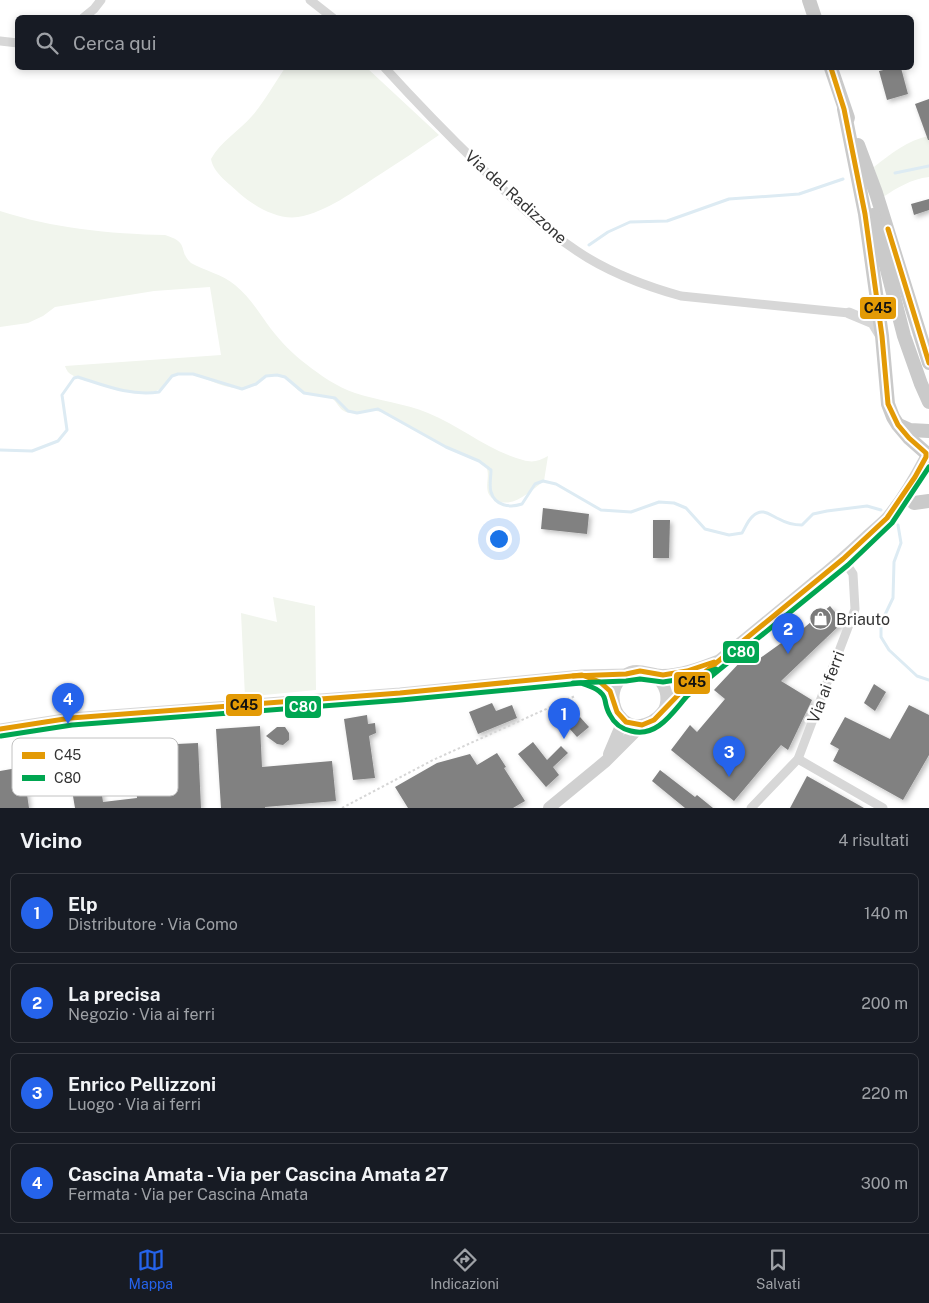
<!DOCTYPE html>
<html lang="it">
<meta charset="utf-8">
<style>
:root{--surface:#171b24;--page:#242831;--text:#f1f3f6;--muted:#9ea1a6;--line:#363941;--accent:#2563eb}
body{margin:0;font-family:"Public Sans",sans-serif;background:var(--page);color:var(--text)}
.you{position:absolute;left:498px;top:538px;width:18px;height:18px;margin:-12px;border:4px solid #fff;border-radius:50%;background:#1a73e8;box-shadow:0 0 0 8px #1a73e833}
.badge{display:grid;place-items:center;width:32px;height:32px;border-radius:50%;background:var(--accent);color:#fff;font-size:16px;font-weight:700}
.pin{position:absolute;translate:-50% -41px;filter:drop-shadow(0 1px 2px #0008)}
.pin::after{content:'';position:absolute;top:26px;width:18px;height:15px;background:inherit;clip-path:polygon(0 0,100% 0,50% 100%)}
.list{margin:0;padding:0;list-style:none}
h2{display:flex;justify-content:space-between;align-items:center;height:65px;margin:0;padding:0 20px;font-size:21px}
h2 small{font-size:16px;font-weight:400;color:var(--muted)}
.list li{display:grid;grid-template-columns:32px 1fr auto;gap:15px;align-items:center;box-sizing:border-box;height:80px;margin:0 10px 10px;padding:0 10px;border:1px solid var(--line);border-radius:8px}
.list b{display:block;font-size:19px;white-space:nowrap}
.list p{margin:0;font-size:16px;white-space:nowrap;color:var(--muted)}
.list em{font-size:16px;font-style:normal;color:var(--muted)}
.icon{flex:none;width:28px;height:28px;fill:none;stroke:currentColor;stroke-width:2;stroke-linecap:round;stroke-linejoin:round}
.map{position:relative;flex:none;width:929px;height:808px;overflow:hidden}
.search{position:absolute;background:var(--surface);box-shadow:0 2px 8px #0003;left:15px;right:15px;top:15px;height:55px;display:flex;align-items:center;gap:12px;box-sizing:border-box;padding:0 18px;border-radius:8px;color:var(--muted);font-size:19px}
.sheet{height:425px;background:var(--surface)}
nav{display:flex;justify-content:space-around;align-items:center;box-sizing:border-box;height:70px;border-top:1px solid var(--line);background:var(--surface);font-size:14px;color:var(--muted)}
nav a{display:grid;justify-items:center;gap:2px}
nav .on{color:var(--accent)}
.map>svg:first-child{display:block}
</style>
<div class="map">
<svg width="929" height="808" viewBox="0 0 929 808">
<defs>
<filter id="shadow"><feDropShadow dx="2.5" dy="2.5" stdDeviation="2.5" flood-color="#0004"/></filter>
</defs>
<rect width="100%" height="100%" fill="#fff"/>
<!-- green -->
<g fill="#f1f5ed">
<path d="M285,68H367L439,135C419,149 399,162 379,175C354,191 327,212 298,217C277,220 254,206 239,193C230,184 213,173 211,159C221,141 239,131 252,116C265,101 274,84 285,68Z"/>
<path d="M929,136V177C911,179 897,188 883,197L874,167C891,154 907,140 929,136Z"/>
<path d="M0,211C52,228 110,234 165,235C191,243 177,250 191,263C205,271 222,274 235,285C250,297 260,314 271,329C281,342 293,354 306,364C320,375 337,387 355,393C379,401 404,403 428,413C461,426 488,451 523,460C533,463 539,461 548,456L544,481C533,489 516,506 501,502C473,495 500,470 479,461C456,452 434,440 411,428C402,424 394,417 385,413C381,412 374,410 370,410C362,410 352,416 344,411C339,409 337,401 331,398C324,393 313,396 305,394C295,391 291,380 281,376C266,371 256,386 243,388C222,391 201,372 180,374C169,375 166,388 156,391C132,397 107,388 86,380C80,378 73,377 68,372C68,372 65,367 65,366L221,355L210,287L154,291L55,307L43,316L28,323L0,327Z"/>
<path d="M273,597L315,606L316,690L245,697L241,613L277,622Z"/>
</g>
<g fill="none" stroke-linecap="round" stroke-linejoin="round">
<!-- stream -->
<g stroke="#ddebf3" stroke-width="3">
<path d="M895,173L929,166"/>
<path d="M589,245L608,232L630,222L667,221L729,199L799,194L843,179"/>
<path d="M0,450L32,451L58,441L67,430L62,395L74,378L78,377C106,386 130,396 159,392L172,376L178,374H193L242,389L256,384L266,376L277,375L285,377L304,393L335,398L348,411L357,413L378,409L446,447L479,461L491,470C491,477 489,485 491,492C495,506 510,508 522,504L535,484L543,481L556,484L601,510L631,512L659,502L674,503L686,508L705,529L729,535L742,533C745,528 748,520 753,516C762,507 770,515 779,519C786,523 794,525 802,525L813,514L827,511L867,506L881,510"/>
<path d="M898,525L901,543L894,562L893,598L881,623V637L889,650L917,676L929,680"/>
</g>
</g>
<!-- building -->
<g fill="#818181" filter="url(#shadow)">
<path d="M892,68H901L908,94L887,100L879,71Z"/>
<path d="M929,99V140H928L915,104Z"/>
<path d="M929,199V210L914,215L911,204Z"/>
<path d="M543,508L589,514L587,534L541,529Z"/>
<path d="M653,520H670L669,558H653Z"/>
<path d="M830,606L843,622L781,681L812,700L788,750L781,745L734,801L671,750L690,725L697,732L725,699L714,690L743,659L752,664L798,631L799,632Z"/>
<path d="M874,684L886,692L875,711L864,703Z"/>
<path d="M492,703L496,711L512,705L517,718L478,734L469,712Z"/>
<path d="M909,705L929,715V755L903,800L833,761L839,749L830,744L845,717L890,739Z"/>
<path d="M367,715L368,724L375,723L376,733L369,736L375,778L353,780L344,719Z"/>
<path d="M580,717L589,727L577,737L568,727Z"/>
<path d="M260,726L262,767L332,761L336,801L265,807V808H221L216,729Z"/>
<path d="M277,727H285L289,733V740L283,745L277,744L266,736Z"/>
<path d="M54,739L57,757L97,749L99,761L97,762L103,802L137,798L134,746L198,743L201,808H75L68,766L38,769L34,742Z"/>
<path d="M533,742L547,760L561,746L568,753L553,767L559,775L546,787L518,754Z"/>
<path d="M497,753L506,767L504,768L525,801L513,808H408L395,787L437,763L470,754L477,765Z"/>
<path d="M23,767L29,808H0V771Z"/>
<path d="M660,770L695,797L697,795L713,808H685L652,781Z"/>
<path d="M807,776L864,808H790Z"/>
</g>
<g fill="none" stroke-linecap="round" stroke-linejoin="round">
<!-- path -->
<path stroke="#d6d6d6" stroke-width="2" stroke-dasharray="2.5 2.5" stroke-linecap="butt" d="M342,808L433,760L575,696"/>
<!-- minor -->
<g stroke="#d7d7d7" stroke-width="9">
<path d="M310,0L333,18"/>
<path d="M83,18L94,9L101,0"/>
<path d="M0,41L18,43"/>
<path d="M385,68C416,102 447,134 480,166C510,197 541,227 577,251C608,272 645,286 681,296L849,313"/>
<path d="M798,759L883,808"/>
<path d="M751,808L798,759L855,609L853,574L843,559"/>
</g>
<!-- tertiary -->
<g stroke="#d7d7d7" stroke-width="11">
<path d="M849,313L873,323L881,336"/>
<path d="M588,677L600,682L613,696"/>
<path d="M0,729L71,718L400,693L582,675L626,674"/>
</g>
<!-- secondary -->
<g stroke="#d0d0d0" stroke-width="12">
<path d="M720,660C702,667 682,675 662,675C649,675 637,666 625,675C601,692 618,733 645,724C659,720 664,709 673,699C678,694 684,689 690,684C731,651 772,617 813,583C832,568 850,552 867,536C874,530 881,524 887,518C902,500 915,478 926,457"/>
<path d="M654,674C665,684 670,696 664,710"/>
<path d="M609,754L620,728L621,717"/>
<path d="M549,808L606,761L642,725"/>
</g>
<!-- primary -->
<g stroke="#cacaca" stroke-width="14">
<path d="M809,0L815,18"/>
<path d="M831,68L848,118"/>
<path d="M844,109L865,214L882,336L888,404L893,417L898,425L909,438L926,453"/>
<path d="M858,145L876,193L929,363"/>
<path d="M873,215L904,336L921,384L929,402"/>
<path d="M899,425L910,430L929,431"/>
<path d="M914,503L929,501"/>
</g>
<defs>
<g id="bus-1">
<path d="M888,229L929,363"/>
<path d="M573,676L626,674L640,671L663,675L687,671L714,662"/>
<path d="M0,729L71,718L400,693L582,675L600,682L610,691L617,712L626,722L642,725L654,720L682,691L843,559L887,518L915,477L926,457V453L909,438L898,425L888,404L882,336L865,214L844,109L831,68"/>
</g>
<g id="bus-2">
<path d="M573,683L626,681L640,679L663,682L689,678L716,669"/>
<path d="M1,736L72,725L401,700L581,683C590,686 603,690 605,700C606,706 607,710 610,715C614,723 622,729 631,731C657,738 672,713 687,696L848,565L892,523L929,467"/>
</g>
</defs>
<!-- bus-1 casing -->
<use href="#bus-1" stroke="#fff" stroke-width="9"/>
<!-- bus-2 casing -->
<use href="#bus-2" stroke="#fff" stroke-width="9"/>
<!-- bus-1 -->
<use href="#bus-1" stroke="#e39a05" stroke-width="5"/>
<!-- bus-2 -->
<use href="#bus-2" stroke="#00a651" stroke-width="5"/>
</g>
<!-- icons -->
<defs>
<symbol id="shop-disc" viewBox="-11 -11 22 22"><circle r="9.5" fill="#7a7a7a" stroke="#fff"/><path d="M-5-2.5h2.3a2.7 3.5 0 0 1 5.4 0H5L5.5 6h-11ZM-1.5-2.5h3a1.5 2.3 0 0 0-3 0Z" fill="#fff"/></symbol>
</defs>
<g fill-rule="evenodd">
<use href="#shop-disc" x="808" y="606" width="25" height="25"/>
</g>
<g text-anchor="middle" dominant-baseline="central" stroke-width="5" stroke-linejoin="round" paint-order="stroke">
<!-- street labels -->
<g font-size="16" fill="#333" stroke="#fff">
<text transform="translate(516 197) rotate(42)">Via del Radizzone</text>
<text transform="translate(826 687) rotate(-69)">Via ai ferri</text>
</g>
<!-- poi labels -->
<g font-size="16" fill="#333" stroke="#fff" text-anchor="start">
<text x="836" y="619">Briauto</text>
</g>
</g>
<!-- legend -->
<rect x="12" y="738" width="166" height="58" rx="8" fill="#fff" stroke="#c2c2c2" stroke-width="1"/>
<rect x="22" y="752" width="23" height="7" fill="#e39a05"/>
<rect x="22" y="775" width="23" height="6" fill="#00a651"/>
<g font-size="14" fill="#333">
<text x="54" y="760">C45</text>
<text x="54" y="783">C80</text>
</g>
<g stroke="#fff" stroke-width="2">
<rect x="859" y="296" width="38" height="24" rx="5" fill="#e39a05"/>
<rect x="722" y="640" width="38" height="24" rx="5" fill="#00a651"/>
<rect x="673" y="671" width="38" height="24" rx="5" fill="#e39a05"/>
<rect x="225" y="693" width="38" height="24" rx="5" fill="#e39a05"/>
<rect x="284" y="695" width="38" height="24" rx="5" fill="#00a651"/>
</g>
<g font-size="14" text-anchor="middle" font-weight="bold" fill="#fff">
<text x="741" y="657">C80</text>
<text x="303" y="712">C80</text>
</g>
<g font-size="14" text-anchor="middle" font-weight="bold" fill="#111">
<text x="878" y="313">C45</text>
<text x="692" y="687">C45</text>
<text x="244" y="710">C45</text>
</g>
</svg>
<div class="you"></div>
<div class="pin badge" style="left:564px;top:739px">1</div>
<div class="pin badge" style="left:788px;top:654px">2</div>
<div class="pin badge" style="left:729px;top:777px">3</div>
<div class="pin badge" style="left:68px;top:724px">4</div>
<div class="search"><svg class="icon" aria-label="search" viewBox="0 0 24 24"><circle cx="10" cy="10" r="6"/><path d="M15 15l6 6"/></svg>Cerca qui</div>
</div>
<section class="sheet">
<h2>Vicino<small>4 risultati</small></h2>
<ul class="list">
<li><span class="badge">1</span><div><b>Elp</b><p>Distributore · Via Como</p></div><em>140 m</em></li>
<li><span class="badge">2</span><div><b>La precisa</b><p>Negozio · Via ai ferri</p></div><em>200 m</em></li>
<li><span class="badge">3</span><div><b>Enrico Pellizzoni</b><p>Luogo · Via ai ferri</p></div><em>220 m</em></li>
<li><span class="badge">4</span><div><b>Cascina Amata - Via per Cascina Amata 27</b><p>Fermata · Via per Cascina Amata</p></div><em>300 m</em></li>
</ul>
</section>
<nav>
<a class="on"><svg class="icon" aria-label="map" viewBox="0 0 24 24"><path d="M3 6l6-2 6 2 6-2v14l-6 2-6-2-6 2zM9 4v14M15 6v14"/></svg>Mappa</a>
<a><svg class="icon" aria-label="directions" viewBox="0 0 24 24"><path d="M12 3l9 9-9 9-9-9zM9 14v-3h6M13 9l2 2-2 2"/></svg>Indicazioni</a>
<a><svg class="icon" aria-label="saved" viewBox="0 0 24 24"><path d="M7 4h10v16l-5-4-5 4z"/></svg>Salvati</a>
</nav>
